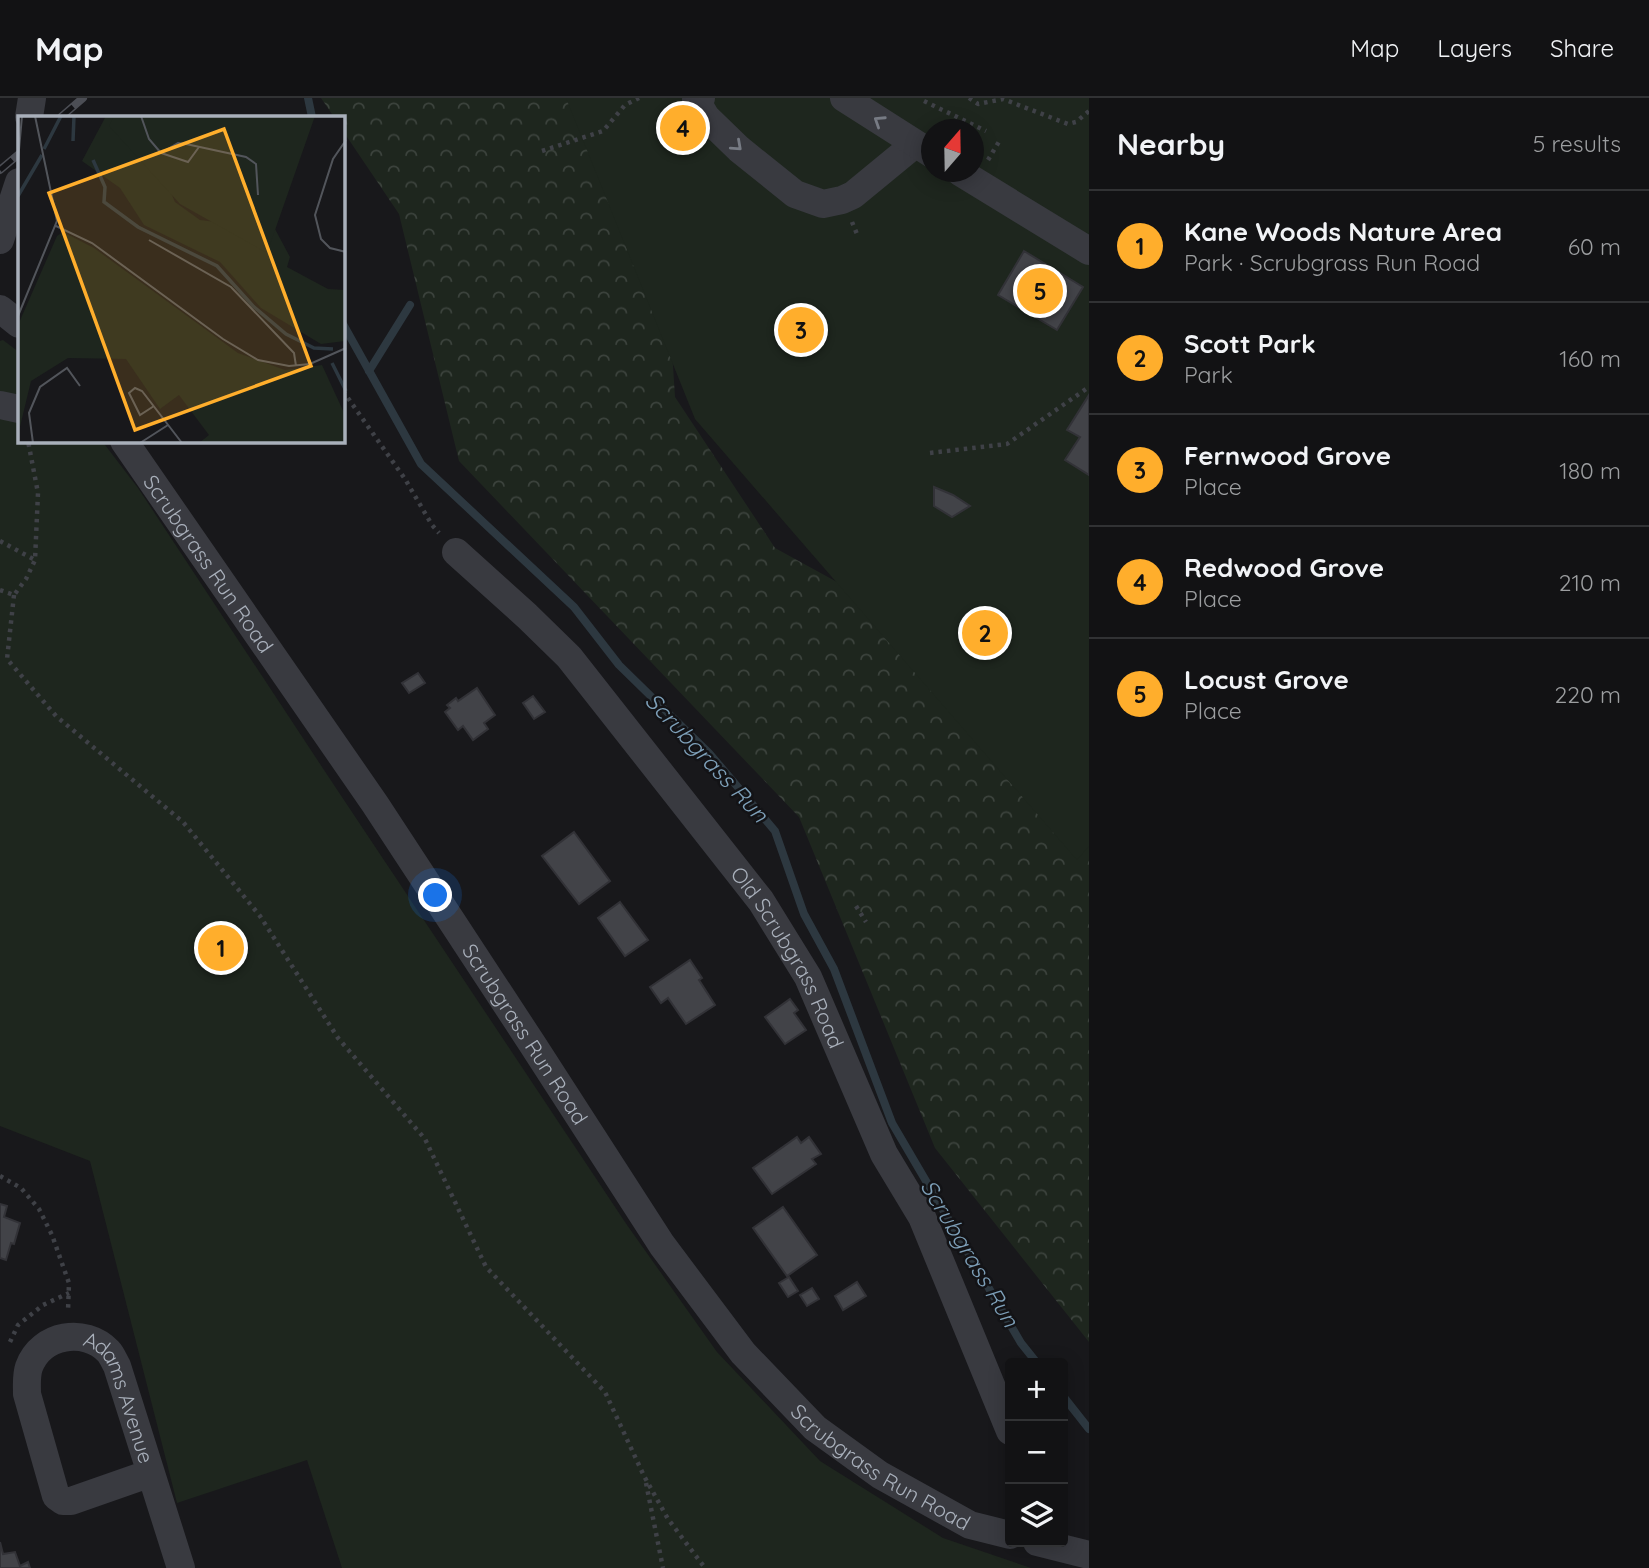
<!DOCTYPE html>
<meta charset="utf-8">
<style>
:root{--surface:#121214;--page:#1f2022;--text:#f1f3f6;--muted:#9c9ea0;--line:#313234;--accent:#ffae2c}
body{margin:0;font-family:Quicksand,sans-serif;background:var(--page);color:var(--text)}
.controls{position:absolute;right:21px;bottom:21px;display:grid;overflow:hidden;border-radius:7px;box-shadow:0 4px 18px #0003}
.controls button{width:63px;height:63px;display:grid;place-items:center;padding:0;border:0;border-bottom:2px solid var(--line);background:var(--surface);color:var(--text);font:35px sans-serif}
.compass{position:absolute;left:921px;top:21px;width:63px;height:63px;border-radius:50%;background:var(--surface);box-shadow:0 4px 18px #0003;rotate:20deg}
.you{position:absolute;left:436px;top:798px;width:24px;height:24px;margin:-18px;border:5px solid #fff;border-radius:50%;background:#1a73e8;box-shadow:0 0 0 10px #1a73e833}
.badge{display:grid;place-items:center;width:46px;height:46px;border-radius:50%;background:var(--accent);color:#111;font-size:23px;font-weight:700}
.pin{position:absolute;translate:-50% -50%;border:4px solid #fff;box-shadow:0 2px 7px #0006}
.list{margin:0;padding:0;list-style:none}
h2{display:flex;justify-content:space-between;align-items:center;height:91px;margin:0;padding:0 28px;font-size:30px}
h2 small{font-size:23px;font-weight:400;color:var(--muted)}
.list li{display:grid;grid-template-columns:46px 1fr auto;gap:21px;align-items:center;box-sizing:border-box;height:112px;padding:0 28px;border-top:2px solid var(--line)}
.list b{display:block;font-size:26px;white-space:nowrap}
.list p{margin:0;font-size:23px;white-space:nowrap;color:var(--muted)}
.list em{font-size:23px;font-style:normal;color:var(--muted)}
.icon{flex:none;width:38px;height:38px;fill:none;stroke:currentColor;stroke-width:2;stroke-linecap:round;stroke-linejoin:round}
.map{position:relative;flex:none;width:1089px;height:1470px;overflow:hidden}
header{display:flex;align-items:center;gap:42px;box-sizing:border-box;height:98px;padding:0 35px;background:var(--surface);border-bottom:2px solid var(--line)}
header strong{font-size:33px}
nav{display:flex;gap:38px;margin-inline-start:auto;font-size:24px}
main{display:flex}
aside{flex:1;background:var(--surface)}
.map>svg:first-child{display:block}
</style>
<header>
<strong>Map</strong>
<nav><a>Map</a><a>Layers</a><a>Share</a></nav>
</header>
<main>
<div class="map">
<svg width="1089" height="1470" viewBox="0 0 1089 1470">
<defs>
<pattern id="forest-crowns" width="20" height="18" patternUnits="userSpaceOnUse" patternTransform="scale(1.75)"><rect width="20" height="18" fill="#1e261e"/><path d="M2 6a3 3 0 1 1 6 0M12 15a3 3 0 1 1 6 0" fill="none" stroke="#3c433d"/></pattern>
</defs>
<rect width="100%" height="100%" fill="#18181b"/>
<!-- forest -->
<path fill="url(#forest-crowns)" d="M321,0H654L656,5L675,299L775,450L899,518L1089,720V1244L935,1050L799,719L459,363L399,116L343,33V19H334Z"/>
<!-- park -->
<g fill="#1e261e" fill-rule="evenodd">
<path d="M566,0H1089V748L1077,762L695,321ZM932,32H974V74H932Z"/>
<path d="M3,242L19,254V343H102L138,390L324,672L627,1127L717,1254L820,1363L943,1440L1031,1470H342L307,1362L177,1405L90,1063L0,1028V243Z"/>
</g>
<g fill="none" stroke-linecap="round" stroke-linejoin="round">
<!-- stream -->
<g stroke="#2d3840" stroke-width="8">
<path d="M308,0L312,19"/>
<path d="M343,226L421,366L574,509L619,567L709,655L775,733L804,816L834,871L892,1025L1021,1245L1037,1265"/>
<path d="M369,273L410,207"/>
<path d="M1063,1298L1089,1331"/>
</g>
</g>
<!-- building -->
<g fill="#424348" stroke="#323237" stroke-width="2">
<path d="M693,13L698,41L673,46L667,18Z"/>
<path d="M1024,153L1083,189L1057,232L998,197Z"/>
<path d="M800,212L820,234L801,251L781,229Z"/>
<path d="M1089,297V377L1065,362L1080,339L1067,332Z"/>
<path d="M934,389L953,397L970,408L952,419L934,408Z"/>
<path d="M418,575L425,585L409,595L402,585Z"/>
<path d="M477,590L495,617L484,625L488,631L473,642L463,628L458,632L445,614L450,610L447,607L456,600L458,603Z"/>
<path d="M533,598L545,614L534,621L523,605Z"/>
<path d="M574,734L610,783L579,806L542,758Z"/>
<path d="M620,804L648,842L625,858L598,820Z"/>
<path d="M690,862L702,880L699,882L715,907L686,926L668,900L661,905L650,889Z"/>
<path d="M790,901L798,912L794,915L806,932L785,946L765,919Z"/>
<path d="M797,1039L801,1045L809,1039L821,1056L812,1061L816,1066L772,1096L753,1070Z"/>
<path d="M0,1106L7,1108L4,1119L20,1125L14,1146L11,1145L6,1162L0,1160Z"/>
<path d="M783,1109L817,1157L787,1178L753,1130Z"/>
<path d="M789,1179L798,1193L788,1199L779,1185Z"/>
<path d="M857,1184L866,1198L843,1212L835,1198Z"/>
<path d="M812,1190L819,1201L807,1208L800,1197Z"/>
<path d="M0,1444L3,1456L15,1454L20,1468L28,1464L30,1470H0Z"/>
</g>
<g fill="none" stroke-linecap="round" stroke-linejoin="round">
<!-- path -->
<g stroke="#3f4147" stroke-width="4.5" stroke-dasharray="3.5 5" stroke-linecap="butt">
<path d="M969,0L978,6L1003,1L1068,26L1076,24L1089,13"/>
<path d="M924,3L986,33"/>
<path d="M542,53L603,33L625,7L639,0"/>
<path d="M988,62L1000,42"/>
<path d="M852,124L857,136"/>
<path d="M343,293L405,381L432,427L439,435"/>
<path d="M930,355L1007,346L1089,289"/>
<path d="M0,443L35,462"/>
<path d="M0,492L14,497L26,481L35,462L38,395L28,343"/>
<path d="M14,497L7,561L56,618L183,724L260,818L338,940L425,1041L486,1169L605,1294L644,1378L668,1421L705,1470"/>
<path d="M856,808L866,824"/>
<path d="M0,1078L21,1090L39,1111L52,1137L69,1185L68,1213"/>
<path d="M10,1244L18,1227L43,1207L69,1195"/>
<path d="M646,1385L663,1470"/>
</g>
<!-- minor -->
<g stroke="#393a40" stroke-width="28">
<path d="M701,0L696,2L706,19L739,51L795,96L823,106L842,102L853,97L915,46"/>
<path d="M844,0L932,56"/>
<path d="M29,19L32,0"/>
<path d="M960,74L1089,153"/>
<path d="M0,142L19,84"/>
<path d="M0,211L19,226"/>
<path d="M0,307L19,311"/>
<path id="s1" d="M124,343L375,706L531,944L662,1147L743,1255L815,1330L880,1377L970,1427L1010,1437"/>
<path id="s2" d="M456,454L527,518L569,559L761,803L808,879L884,1056L922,1119L1010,1333"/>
<path id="s3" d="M151,1375L71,1403H63L56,1398L27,1296C27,1286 26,1278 29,1269C41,1236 85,1229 108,1253C112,1257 114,1263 117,1268L181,1470"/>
<path d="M1037,1444L1089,1457"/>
</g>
<defs>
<g id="rail">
<path d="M61,19L83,0"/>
<path d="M0,72L19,56"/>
</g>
</defs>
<!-- rail casing -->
<use href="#rail" stroke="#4c4e55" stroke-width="8"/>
<!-- rail -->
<use href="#rail" stroke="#131316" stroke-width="5" stroke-dasharray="16" stroke-linecap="butt"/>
</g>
<!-- one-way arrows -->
<defs><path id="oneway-chevron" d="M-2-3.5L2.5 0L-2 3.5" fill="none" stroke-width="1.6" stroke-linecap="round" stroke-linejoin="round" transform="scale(1.75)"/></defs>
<g stroke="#777b84">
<use href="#oneway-chevron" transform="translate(879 23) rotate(-147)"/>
<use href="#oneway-chevron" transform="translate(737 48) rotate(42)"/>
</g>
<g text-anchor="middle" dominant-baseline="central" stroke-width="5" stroke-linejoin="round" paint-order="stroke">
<!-- street labels -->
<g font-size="21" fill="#a9b0bb" stroke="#131316">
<text stroke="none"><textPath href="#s1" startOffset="149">Scrubgrass Run Road</textPath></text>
<text stroke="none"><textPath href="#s2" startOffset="527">Old Scrubgrass Road</textPath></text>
<text stroke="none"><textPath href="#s1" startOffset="716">Scrubgrass Run Road</textPath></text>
<text stroke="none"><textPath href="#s3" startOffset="376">Adams Avenue</textPath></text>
<text stroke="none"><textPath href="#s1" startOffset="1283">Scrubgrass Run Road</textPath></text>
</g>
<!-- water labels -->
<g font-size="23" font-style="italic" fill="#7ea0b9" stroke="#131316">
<text transform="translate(707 659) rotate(47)">Scrubgrass Run</text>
<text transform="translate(970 1155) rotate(59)">Scrubgrass Run</text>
</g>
</g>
<!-- overview -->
<g transform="translate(18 18)">
<rect width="327" height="327" fill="#18181b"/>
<path d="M88,0H111L137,39L157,86L182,104L257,113L272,141L269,151L310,173L327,174V225L303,228L243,192L202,146L126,109L102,72L64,45Z" fill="#1e261e"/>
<path d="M96,0H297L249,137L162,88L91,10ZM45,116L76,132L220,237L267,254L304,249L327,299V327H181L191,319L161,279L142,293L108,243L50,242L13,265L0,319V209L39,120Z" fill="#1e261e"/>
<path fill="none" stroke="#2d3840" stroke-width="3.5" d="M55,25L56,0M26,33L43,0M75,44L87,71L86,86L120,111L199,150L235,190L268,218L296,232L315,233M0,80L24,39M314,247L328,275"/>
<path fill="none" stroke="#52555b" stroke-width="2" d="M123,0L131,23L143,37M328,24L315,43L297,99L303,123L312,132L328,136M181,31L170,46L143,37L160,27L168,28L228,41L238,48L240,79M0,45L4,0M38,110L74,127L205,223L240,244L271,250L292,248L328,232M131,124L213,171L276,237L278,250M0,200L39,105L17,0M136,290L122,299L111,277L117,272L124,275L164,327M15,327L11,297L22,271L49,252L62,270M122,327L150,309"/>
<path fill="#ffae2c" fill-opacity="0.15" stroke="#ffae2c" stroke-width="3.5" d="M206,13L293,250L117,314L31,77Z"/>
<rect width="327" height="327" fill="none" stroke="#a9b0bb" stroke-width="3.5"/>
</g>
</svg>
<div class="controls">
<button>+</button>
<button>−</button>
<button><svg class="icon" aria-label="layers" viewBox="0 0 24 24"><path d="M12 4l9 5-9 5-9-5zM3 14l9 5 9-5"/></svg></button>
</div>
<svg class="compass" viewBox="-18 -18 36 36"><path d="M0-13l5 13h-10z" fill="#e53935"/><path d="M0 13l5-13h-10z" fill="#9c9ea0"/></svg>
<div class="you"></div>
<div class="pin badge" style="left:221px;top:850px">1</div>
<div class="pin badge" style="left:985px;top:535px">2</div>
<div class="pin badge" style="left:801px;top:232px">3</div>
<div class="pin badge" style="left:683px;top:30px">4</div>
<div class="pin badge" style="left:1040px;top:193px">5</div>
</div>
<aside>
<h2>Nearby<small>5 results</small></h2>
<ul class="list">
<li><span class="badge">1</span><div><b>Kane Woods Nature Area</b><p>Park · Scrubgrass Run Road</p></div><em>60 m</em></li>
<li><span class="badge">2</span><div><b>Scott Park</b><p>Park</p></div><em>160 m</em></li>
<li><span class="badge">3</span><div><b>Fernwood Grove</b><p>Place</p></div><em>180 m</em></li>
<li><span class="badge">4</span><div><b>Redwood Grove</b><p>Place</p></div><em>210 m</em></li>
<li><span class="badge">5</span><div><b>Locust Grove</b><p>Place</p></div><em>220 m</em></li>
</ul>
</aside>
</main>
